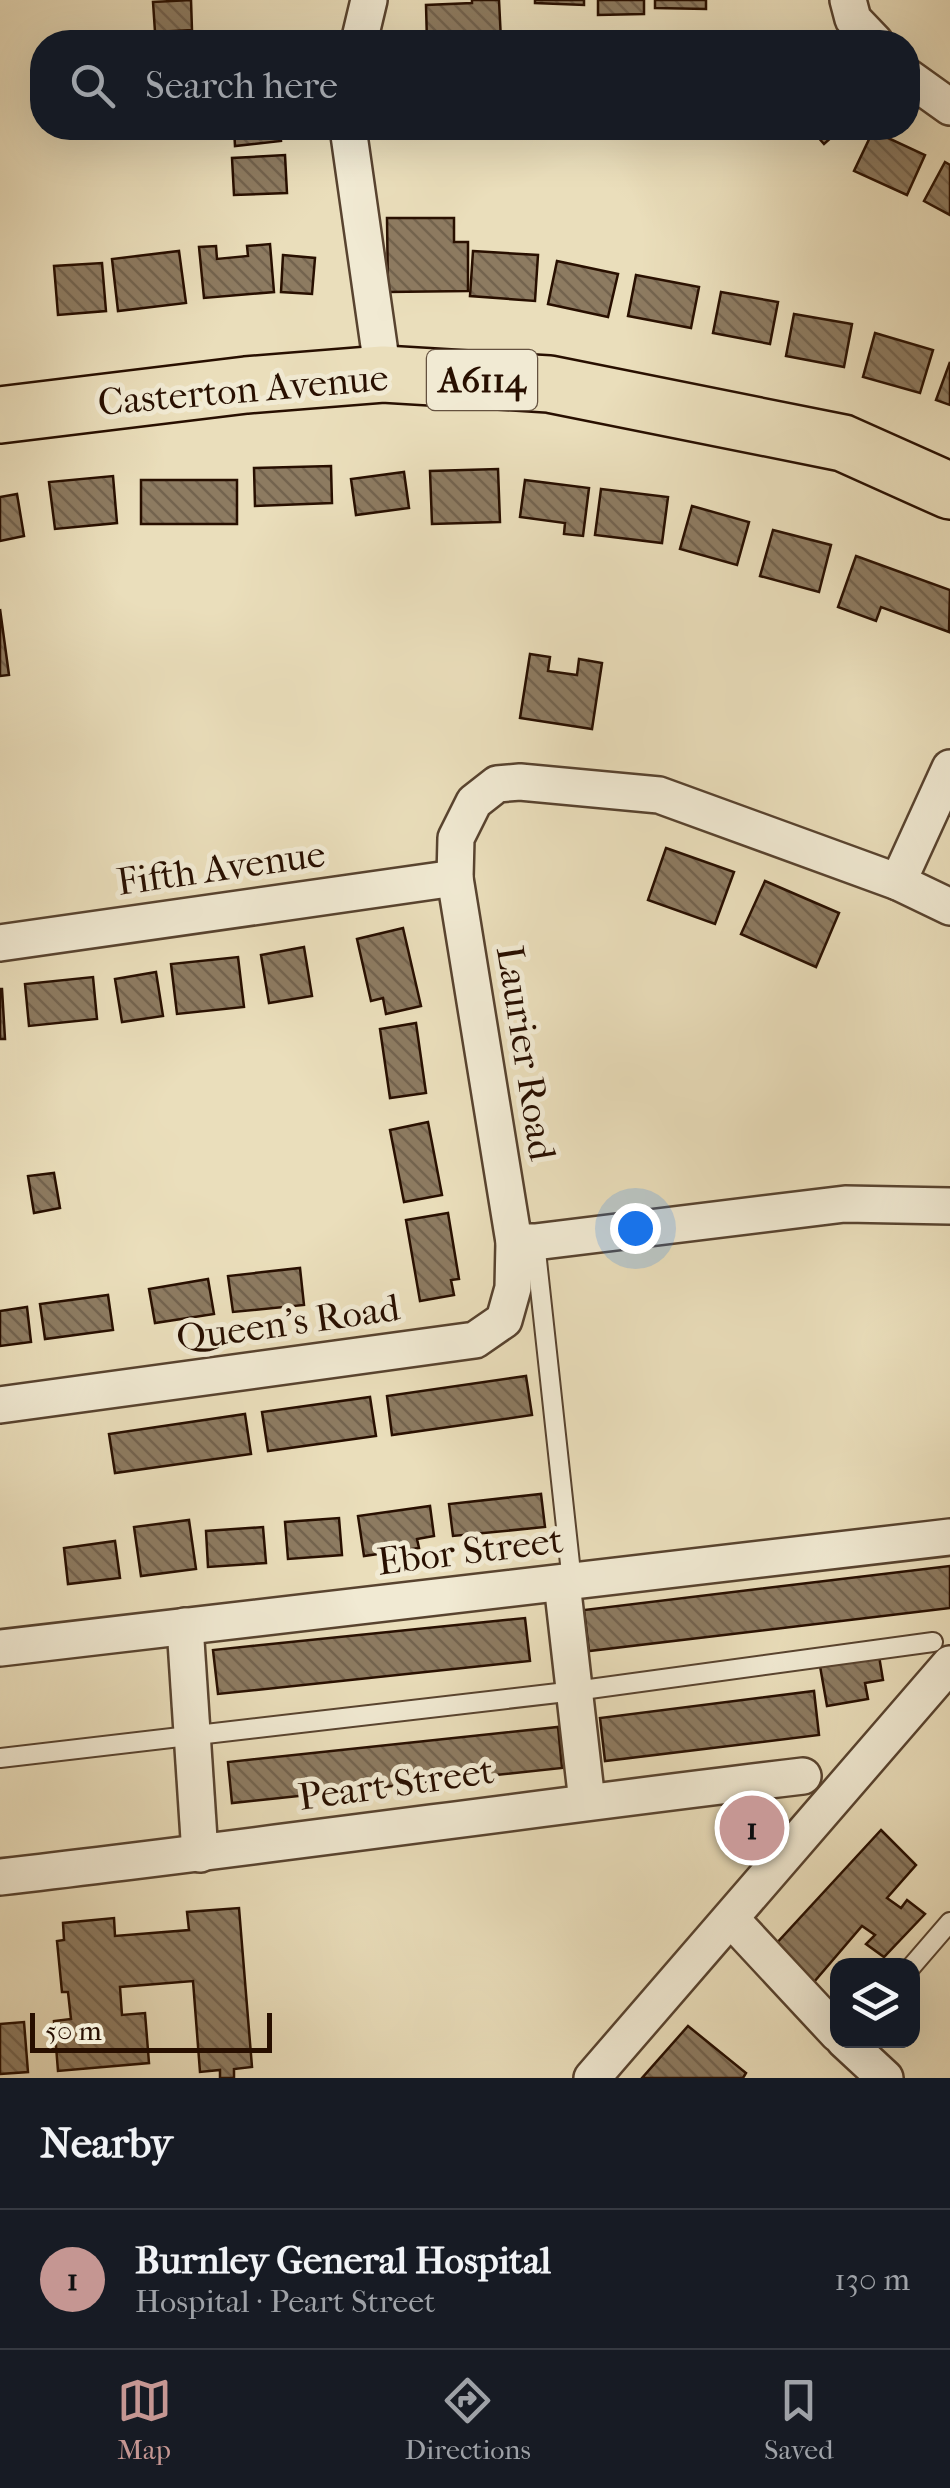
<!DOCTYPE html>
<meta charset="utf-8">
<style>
:root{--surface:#171b24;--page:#20242c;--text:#f1f3f6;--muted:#9ea1a6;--line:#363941;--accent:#c59692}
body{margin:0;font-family:"IM FELL French Canon",serif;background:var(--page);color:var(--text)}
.controls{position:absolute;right:30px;bottom:30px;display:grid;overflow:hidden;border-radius:20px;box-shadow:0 10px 40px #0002}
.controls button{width:90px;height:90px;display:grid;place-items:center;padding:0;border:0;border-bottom:2px solid var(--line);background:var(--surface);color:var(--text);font:50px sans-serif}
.scale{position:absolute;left:30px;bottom:25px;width:242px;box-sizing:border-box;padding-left:10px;border:5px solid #280f00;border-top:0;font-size:28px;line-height:35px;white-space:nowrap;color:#280f00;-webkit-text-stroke:8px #f1ead3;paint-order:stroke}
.you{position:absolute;left:635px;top:1228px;width:35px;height:35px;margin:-25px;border:8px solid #fff;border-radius:50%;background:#1a73e8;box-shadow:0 0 0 15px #1a73e833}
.badge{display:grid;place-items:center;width:65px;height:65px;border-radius:50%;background:var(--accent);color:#111;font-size:32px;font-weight:700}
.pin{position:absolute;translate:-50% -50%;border:5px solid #fff;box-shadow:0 2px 10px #0006}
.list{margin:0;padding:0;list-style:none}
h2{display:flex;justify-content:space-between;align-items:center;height:130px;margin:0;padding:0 40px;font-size:42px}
h2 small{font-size:32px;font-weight:400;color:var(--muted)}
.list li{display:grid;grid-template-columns:65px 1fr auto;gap:30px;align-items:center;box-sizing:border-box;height:140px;padding:0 40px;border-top:2px solid var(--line)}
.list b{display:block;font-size:38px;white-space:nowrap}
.list p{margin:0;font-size:32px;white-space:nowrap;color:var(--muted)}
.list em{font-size:32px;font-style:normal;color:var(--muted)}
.icon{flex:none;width:55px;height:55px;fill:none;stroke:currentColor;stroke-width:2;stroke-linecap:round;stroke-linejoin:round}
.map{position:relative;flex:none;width:950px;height:2078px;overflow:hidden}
.search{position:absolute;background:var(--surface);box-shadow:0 10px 40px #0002;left:30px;right:30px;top:30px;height:110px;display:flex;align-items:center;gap:25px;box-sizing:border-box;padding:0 35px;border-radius:40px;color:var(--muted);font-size:38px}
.sheet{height:270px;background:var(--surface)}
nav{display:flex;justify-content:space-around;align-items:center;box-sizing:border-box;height:140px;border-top:2px solid var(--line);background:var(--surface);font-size:28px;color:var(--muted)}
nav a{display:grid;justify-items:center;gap:5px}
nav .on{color:var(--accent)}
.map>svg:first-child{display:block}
</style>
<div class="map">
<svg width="950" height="2078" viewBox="0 0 950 2078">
<defs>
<pattern id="building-back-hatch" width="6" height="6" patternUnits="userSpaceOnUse" patternTransform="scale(2.5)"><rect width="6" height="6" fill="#8d7b61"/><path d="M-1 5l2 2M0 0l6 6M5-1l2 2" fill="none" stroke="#73634e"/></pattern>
</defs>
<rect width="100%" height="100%" fill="#eadebb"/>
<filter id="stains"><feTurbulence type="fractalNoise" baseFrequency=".002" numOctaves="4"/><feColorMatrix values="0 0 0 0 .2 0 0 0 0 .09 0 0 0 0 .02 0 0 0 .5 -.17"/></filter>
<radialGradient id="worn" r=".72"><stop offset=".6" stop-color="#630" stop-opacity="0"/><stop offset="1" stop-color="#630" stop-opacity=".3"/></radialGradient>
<!-- building -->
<g fill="url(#building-back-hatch)" stroke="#280f00" stroke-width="2.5">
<path d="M191,0L192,30L155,32L153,2Z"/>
<path d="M472,0H499L501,40L427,42L426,5L472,3Z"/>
<path d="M535,0H584V5L535,3Z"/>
<path d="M598,0H644V14L598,15Z"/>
<path d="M655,0H706V9L655,8Z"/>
<path d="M234,128H280L281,141L235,146Z"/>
<path d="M810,128H842L824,144Z"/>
<path d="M873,131L925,155L907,195L854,171Z"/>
<path d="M285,155L287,193L234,195L232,158Z"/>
<path d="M945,162L950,165V215L924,201Z"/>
<path d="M387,218H454V242H468V291L388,292Z"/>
<path d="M270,244L274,292L204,298L199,247L216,246L217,259L248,256L247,246Z"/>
<path d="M179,251L186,303L118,311L112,259Z"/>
<path d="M473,251L538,255L535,301L470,296Z"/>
<path d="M283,255L315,258L312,294L281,292Z"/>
<path d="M557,261L618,274L608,317L548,304Z"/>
<path d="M102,263L106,311L58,315L54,266Z"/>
<path d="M636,275L699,287L691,328L628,316Z"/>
<path d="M721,292L778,302L770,344L713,333Z"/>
<path d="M794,314L852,324L844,367L786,356Z"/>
<path d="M875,333L933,350L920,393L863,377Z"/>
<path d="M950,362V405L936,400Z"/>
<path d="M331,466L332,503L255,506L254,468Z"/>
<path d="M498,469L500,522L432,524L430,471Z"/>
<path d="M404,472L409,508L356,515L351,479Z"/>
<path d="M113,476L117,523L55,529L49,482Z"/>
<rect x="141" y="480" width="96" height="44"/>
<path d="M525,480L589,488L583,536L564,534L565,523L520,517Z"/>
<path d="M601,489L668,497L662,543L595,535Z"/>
<path d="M17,494L24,536L0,541V497Z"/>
<path d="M692,506L749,522L737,565L680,549Z"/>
<path d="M773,530L831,545L819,592L760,576Z"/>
<path d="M856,556L950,590L949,632L881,607L876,621L838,607Z"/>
<path d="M0,609L9,675L0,676Z"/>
<path d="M530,654L550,657L548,671L577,675L579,659L602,663L592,729L520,718Z"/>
<path d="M666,848L734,872L715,924L648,900Z"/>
<path d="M765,881L839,913L816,967L741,934Z"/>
<path d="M403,928L421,1006L386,1014L383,998L371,1001L357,939Z"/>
<path d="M304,947L312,996L269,1003L261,955Z"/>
<path d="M238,957L244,1007L177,1014L171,964Z"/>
<path d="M156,972L163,1016L122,1022L115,979Z"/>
<path d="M93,977L97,1019L29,1026L25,984Z"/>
<path d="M0,989H2L5,1039H0Z"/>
<path d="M416,1023L426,1093L390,1098L380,1029Z"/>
<path d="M428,1122L442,1195L404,1202L390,1130Z"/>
<path d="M54,1173L60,1208L34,1213L28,1176Z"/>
<path d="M448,1213L459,1279L451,1280L454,1295L420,1301L406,1220Z"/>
<path d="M300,1268L304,1305L233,1312L228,1276Z"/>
<path d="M208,1279L214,1314L155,1323L149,1289Z"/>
<path d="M108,1295L113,1330L45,1339L40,1304Z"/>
<path d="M27,1307L31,1342L0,1346V1311Z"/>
<path d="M526,1376L532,1415L392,1435L387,1396Z"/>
<path d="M370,1397L376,1436L268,1451L262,1412Z"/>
<path d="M245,1414L251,1454L115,1473L109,1434Z"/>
<path d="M541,1494L545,1527L453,1536L449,1504Z"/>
<path d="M430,1506L434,1536L417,1539L419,1548L364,1556L358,1516Z"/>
<path d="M339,1518L342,1555L288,1559L285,1522Z"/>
<path d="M189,1520L196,1569L141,1576L134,1527Z"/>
<path d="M263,1527L266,1563L208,1567L206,1531Z"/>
<path d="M115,1541L120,1578L68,1584L64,1548Z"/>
<path d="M950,1566V1608L589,1651L584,1610Z"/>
<path d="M525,1618L530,1661L218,1694L213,1650Z"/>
<path d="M879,1656L883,1680L865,1683L868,1699L827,1706L820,1666Z"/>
<path d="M814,1691L819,1735L605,1761L600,1718Z"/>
<path d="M558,1727L562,1768L232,1803L228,1762Z"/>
<path d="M881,1830L916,1865L887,1898L901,1908L907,1900L925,1914L884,1957L866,1944L875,1935L862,1926L814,1982L775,1945Z"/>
<path d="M239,1908L252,2067L234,2069V2078H220V2070L200,2072L193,1981L120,1987L122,2015L145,2013L149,2063L58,2071L54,2021L71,2019L68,1992H62L57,1941L64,1940L63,1923L114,1918L115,1936L189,1930L187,1912Z"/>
<path d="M24,2022L28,2072L0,2074V2024Z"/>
<path d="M688,2026L746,2073L743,2078H642Z"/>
</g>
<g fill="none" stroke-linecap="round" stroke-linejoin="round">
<defs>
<g id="lane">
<path d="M535,1242L572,1582"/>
<path d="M0,1758L575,1691L933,1642"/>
<path d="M912,1966L950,1922"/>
</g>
<g id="street">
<path d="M848,0L853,19L875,42"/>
<path d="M359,42L369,0"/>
<path d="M908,77L950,107"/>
<path d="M348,128L383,374"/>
<path d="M898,882L950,768"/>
<path d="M0,943L455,878"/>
<path d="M514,1242H535L845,1204L950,1206"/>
<path d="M0,1405L475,1340L504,1320L513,1288L514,1242L455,878L456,838L474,802L497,784L520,782L659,795L898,882L950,907"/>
<path d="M562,1583L587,1802"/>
<path d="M185,1626L200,1854"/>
<path d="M0,1648L950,1537"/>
<path d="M0,1877C268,1846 535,1808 803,1776"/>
<path d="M731,1919L838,2034"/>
<path d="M844,2040L885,2078"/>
<path d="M592,2078L950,1664"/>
</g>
<path id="highway" d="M0,415L246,385L383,374L549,384L843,443L950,491"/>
</defs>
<!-- lane casing -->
<use href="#lane" stroke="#58432f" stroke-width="22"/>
<!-- street casing -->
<use href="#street" stroke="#58432f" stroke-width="40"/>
<!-- highway casing -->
<use href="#highway" stroke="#280f00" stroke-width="60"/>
<!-- lane -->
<use href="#lane" stroke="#f1ead3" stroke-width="18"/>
<!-- street -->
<use href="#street" stroke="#f1ead3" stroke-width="35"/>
<!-- highway -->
<use href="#highway" stroke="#eadebb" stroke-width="55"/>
</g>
<g text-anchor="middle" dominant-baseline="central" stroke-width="10" stroke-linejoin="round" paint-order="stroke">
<!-- shield labels -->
<rect fill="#f1ead3" stroke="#64513f" stroke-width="2.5" x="427" y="350" width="110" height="60" rx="8"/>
<g font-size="35" font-weight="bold" fill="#280f00">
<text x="482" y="380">A6114</text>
</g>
<!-- street labels -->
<g font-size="38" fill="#280f00" stroke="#f1ead3">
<text transform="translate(243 390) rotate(-5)">Casterton Avenue</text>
<text transform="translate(221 868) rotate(-8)">Fifth Avenue</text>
<text transform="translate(526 1053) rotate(81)">Laurier Road</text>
<text transform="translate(288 1323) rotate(-8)">Queen's Road</text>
<text transform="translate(470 1551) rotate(-7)">Ebor Street</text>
<text transform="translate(396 1784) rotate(-8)">Peart Street</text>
</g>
</g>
<rect width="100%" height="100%" filter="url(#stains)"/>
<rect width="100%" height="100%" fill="url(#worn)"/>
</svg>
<div class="controls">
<button><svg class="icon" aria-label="layers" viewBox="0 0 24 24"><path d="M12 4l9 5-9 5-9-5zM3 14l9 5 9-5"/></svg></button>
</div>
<div class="scale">50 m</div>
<div class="you"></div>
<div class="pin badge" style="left:752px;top:1828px">1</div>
<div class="search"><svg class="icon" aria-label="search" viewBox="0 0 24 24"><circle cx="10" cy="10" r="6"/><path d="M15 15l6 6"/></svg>Search here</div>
</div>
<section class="sheet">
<h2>Nearby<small></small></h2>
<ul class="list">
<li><span class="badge">1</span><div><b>Burnley General Hospital</b><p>Hospital · Peart Street</p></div><em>130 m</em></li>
</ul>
</section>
<nav>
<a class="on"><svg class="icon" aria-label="map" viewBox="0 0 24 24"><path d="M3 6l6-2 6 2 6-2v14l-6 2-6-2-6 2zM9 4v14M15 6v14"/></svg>Map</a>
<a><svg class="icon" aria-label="directions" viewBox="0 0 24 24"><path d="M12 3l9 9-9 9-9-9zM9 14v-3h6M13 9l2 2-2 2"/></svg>Directions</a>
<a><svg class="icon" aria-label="saved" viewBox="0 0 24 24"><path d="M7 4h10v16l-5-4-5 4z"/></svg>Saved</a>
</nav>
